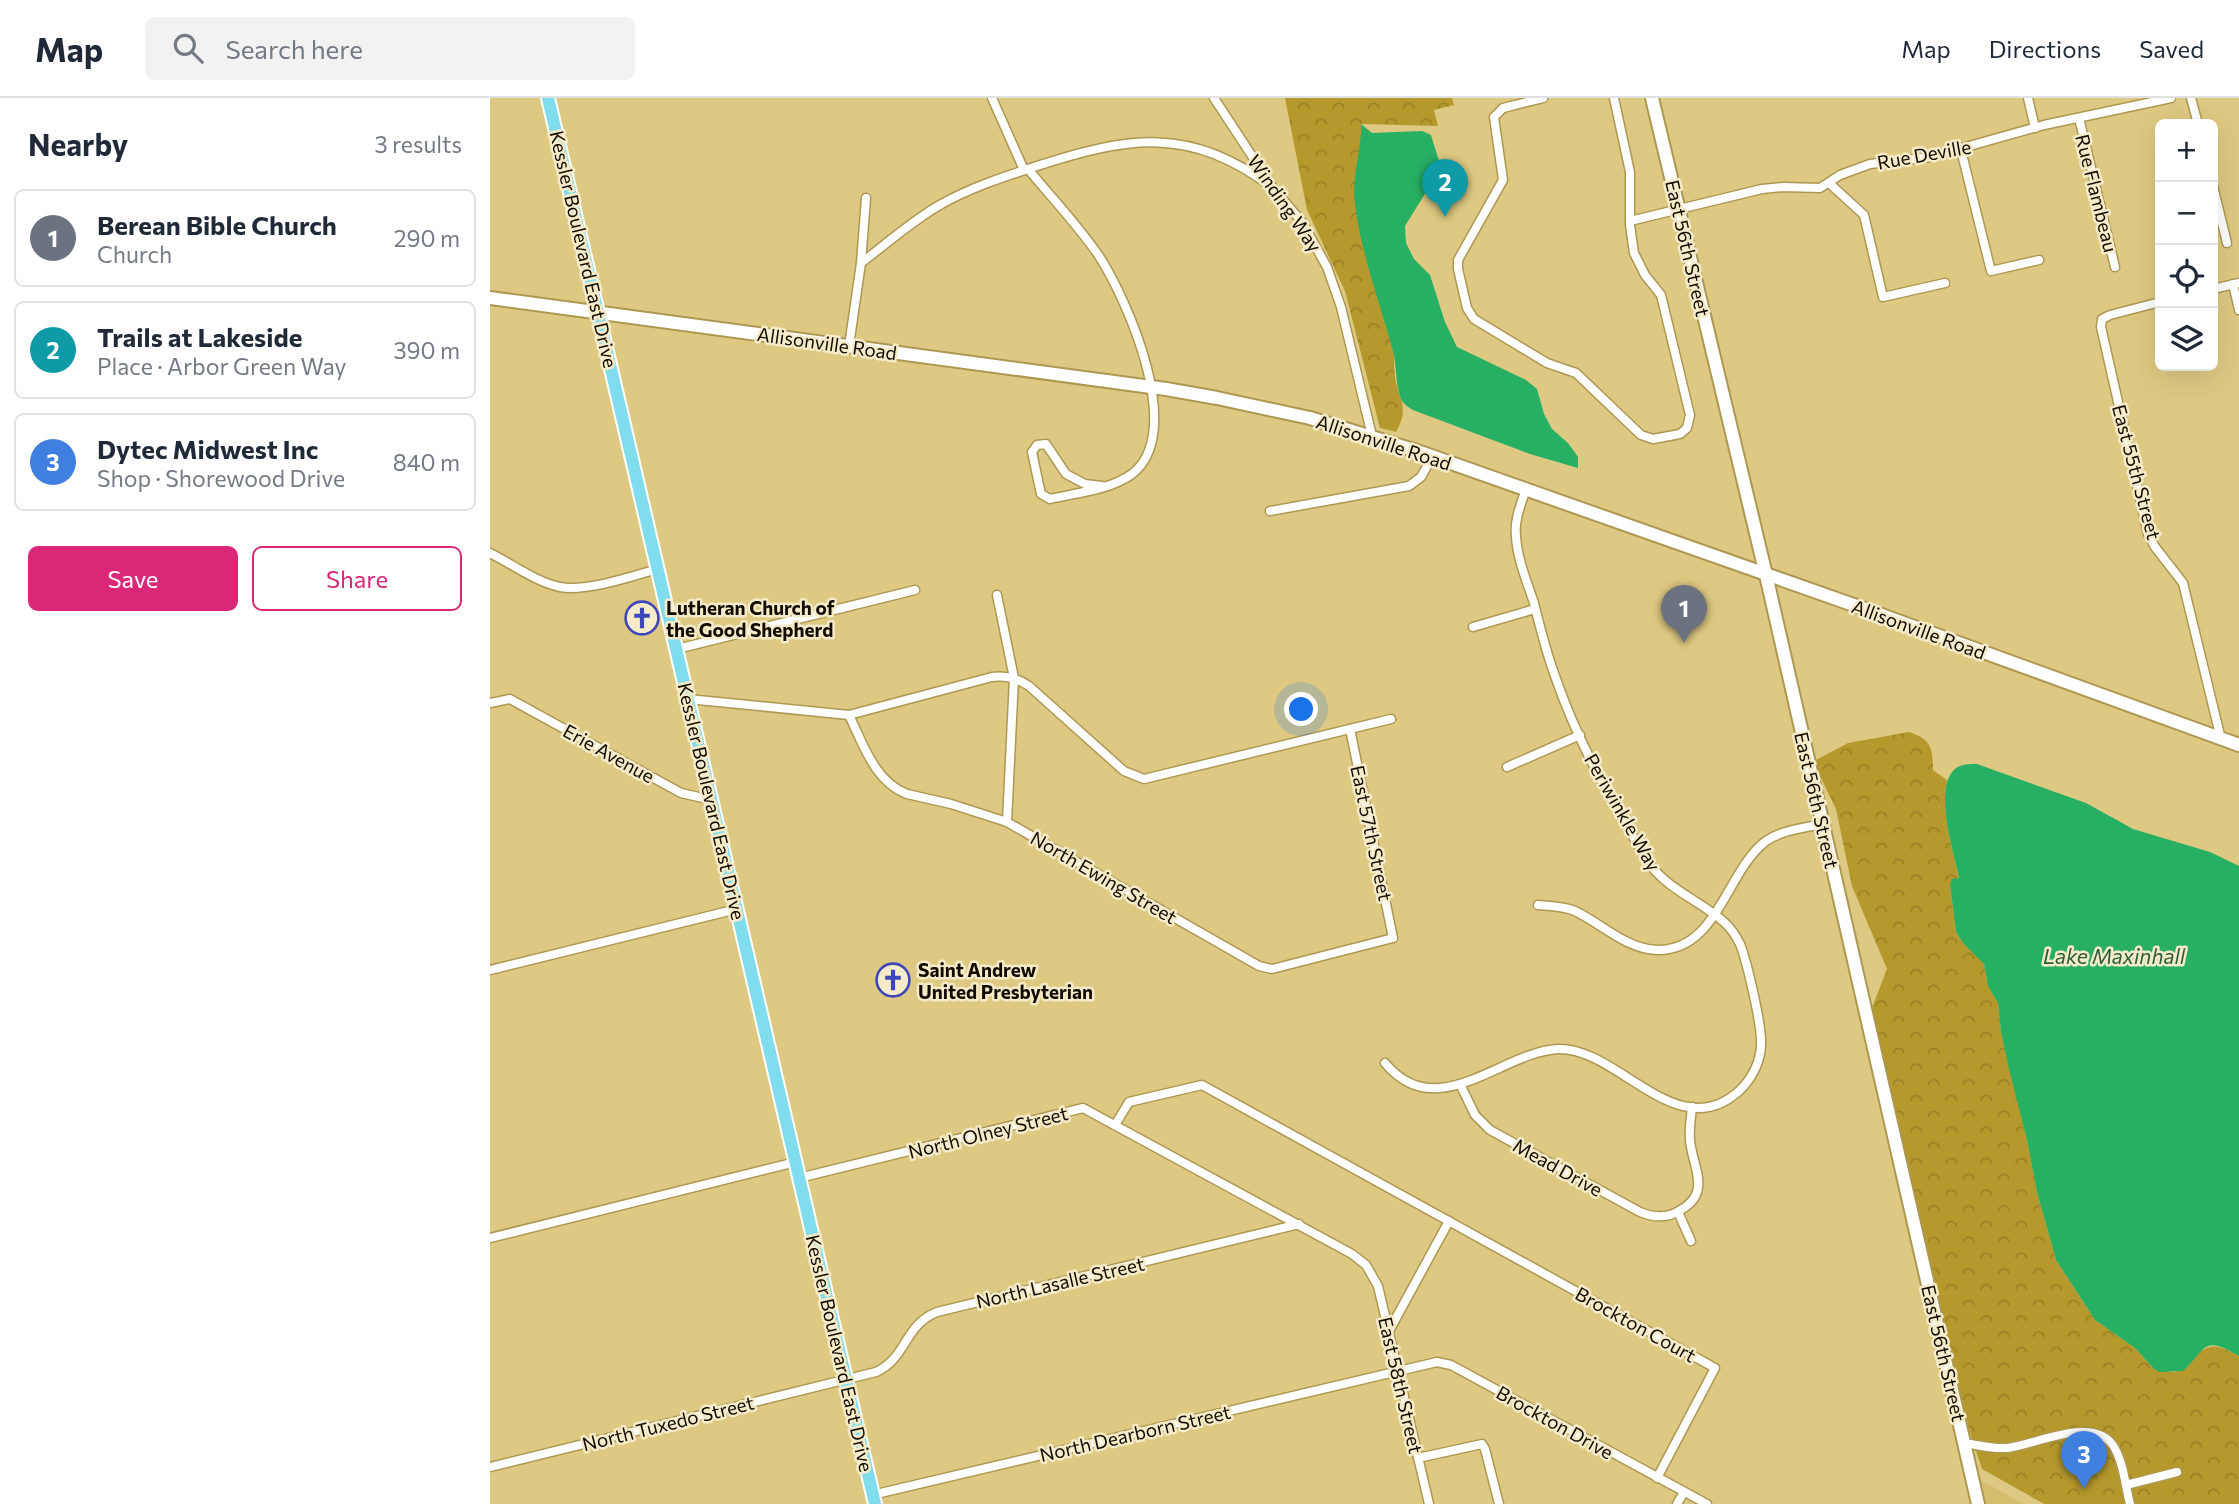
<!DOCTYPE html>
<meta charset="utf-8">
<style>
:root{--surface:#fff;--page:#f2f2f3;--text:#1f2937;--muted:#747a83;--line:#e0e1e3;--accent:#db2777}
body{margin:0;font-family:Commissioner,sans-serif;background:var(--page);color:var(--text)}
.controls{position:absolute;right:21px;top:21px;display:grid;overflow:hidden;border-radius:10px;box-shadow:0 7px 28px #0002}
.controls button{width:63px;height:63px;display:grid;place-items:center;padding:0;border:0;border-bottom:2px solid var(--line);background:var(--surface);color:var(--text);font:35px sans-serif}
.you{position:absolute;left:812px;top:612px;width:24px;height:24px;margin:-18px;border:5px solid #fff;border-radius:50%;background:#1a73e8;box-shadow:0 0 0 10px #1a73e833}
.badge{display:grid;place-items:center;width:46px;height:46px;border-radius:50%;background:var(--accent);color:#fff;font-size:23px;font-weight:700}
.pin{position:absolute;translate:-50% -58px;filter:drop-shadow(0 2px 4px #0008)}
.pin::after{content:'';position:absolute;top:37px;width:24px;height:21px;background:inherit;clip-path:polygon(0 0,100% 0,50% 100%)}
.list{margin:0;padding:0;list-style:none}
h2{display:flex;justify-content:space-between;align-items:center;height:91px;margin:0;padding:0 28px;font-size:30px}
h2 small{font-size:23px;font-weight:400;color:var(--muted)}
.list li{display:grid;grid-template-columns:46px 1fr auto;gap:21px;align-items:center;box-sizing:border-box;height:98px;margin:0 14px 14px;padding:0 14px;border:2px solid var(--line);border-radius:10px}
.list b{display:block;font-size:26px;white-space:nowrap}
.list p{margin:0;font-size:23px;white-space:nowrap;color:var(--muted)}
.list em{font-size:23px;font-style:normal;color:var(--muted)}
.actions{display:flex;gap:14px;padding:21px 28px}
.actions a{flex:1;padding:16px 0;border:2px solid var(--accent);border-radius:10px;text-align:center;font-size:24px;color:var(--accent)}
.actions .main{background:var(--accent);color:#fff}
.icon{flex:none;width:38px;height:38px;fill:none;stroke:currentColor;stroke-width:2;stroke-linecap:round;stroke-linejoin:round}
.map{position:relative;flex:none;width:1749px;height:1406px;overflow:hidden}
header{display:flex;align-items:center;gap:42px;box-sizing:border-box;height:98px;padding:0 35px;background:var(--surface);border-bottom:2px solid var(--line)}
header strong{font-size:33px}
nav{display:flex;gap:38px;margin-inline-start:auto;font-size:24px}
.search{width:490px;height:63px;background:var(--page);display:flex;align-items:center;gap:18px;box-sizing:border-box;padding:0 24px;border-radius:10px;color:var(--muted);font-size:26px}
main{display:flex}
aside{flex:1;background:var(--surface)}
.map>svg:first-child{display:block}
</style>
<header>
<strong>Map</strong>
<div class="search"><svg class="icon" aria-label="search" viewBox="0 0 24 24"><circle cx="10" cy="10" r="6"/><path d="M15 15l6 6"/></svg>Search here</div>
<nav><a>Map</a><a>Directions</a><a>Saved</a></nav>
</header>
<main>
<aside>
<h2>Nearby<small>3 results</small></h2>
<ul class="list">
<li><span class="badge" style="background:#6b7280">1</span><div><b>Berean Bible Church</b><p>Church</p></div><em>290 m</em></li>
<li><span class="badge" style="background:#0f9aa8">2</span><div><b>Trails at Lakeside</b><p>Place · Arbor Green Way</p></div><em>390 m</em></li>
<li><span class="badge" style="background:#3f7fe0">3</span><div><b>Dytec Midwest Inc</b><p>Shop · Shorewood Drive</p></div><em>840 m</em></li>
</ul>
<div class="actions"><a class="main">Save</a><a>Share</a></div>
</aside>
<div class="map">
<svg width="1749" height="1406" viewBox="0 0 1749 1406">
<defs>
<pattern id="forest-crowns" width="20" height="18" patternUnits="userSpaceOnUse" patternTransform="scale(1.75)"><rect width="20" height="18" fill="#b6992d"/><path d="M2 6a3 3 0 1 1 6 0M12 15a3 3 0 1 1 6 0" fill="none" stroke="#9b8226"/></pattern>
</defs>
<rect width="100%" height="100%" fill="#dec982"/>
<!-- built -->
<path fill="#d5bd6d" d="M1487,1380L1534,1406H1493Z"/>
<!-- forest -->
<g fill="url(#forest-crowns)">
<path d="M795,0H962L964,7L944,12L948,28L871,26L872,46L865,79L904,257C904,266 904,276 906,285C912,306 918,313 906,334L890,330L855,193L817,112Z"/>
<path d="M1419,634C1441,641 1443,650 1443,672L1457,682C1450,714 1463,750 1469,781L1460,787L1466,834L1473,845L1494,865L1497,883L1508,905L1511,934L1537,1042L1547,1094L1566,1162L1605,1222L1645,1250L1664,1271C1674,1273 1689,1277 1697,1269C1700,1267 1701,1263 1704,1260C1719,1242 1731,1248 1749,1258V1406H1554L1492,1371L1478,1328L1382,910L1397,871L1362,788L1346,711L1330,678L1326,662L1358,645Z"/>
</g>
<!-- water -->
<g fill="#27af64">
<path d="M871,26L882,35L932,33L941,37L949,63V73L915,128L916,145L924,161L940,177L955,224L967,249L1036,282L1047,291L1054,316L1062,331L1078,345L1088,359V370L1040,356L923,312C917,308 914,307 911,301C905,285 907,269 903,253C890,205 871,156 865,106C861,79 872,53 871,26Z"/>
<path d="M1487,666L1596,705L1643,731L1720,754L1749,768V1258C1712,1236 1717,1251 1693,1273L1670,1274L1664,1271L1645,1250L1605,1222L1566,1162L1547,1094L1537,1042L1519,971L1511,934L1508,905L1498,888L1494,866L1473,845L1466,834L1460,787L1462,781L1469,780C1464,754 1442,689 1466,670C1472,666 1480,666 1487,666Z"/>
</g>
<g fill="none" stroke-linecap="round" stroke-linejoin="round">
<defs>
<g id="street">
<path d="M502,0L534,72"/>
<path d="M724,0L783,90L812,124L837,169L851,209L882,338"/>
<path d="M1053,0L1013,10L1004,19L1013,82L968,162V171L977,210L984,221L1057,265L1086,275L1151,337L1163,341L1190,336L1197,330L1200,317L1171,197L1155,177L1144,155L1140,127V74L1124,0"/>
<path d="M1538,0L1545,30"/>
<path d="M1701,0L1708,26"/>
<path d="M1589,20L1625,169"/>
<path d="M1471,52L1501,173L1549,162"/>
<path d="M538,71C561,99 588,127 609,158C638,203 696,335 642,376C620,392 586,395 560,401L551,396L542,354L547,347L556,346L576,376L595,386L612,388"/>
<path d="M1339,85L1374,117L1393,199L1455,185"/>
<path d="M1723,88L1737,145"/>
<path d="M1140,123L1272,91L1293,89L1330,90L1350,77L1380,66L1440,59L1554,27L1681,0"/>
<path d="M371,165C396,146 421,124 448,108C479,90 513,79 547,68C639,38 701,28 783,90"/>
<path d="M1743,186L1749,212"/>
<path d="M1723,191L1749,185"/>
<path d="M1670,204L1620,217L1612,221L1611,229L1658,436L1665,449L1693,485L1731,641"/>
<path d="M359,248L371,165L376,100"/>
<path d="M780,413L919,388L931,379L942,359"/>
<path d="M0,455C22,466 46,484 70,489C98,494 141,478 168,471"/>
<path d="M507,497L524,580L517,724"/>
<path d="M983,529L1045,511"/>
<path d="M187,551L425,492"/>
<path d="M198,601L359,617L502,579C515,577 527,580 539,588L634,673L654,681L901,621"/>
<path d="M0,605L20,601L191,695L222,702"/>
<path d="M359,617C373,646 385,684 417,696L461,706L517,724L769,868L782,871L903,840L860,631"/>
<path d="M1017,669L1090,637"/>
<path d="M1048,807C1061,808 1074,808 1085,813C1112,826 1136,851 1167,852C1228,853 1236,773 1276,743C1292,732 1314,730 1332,726"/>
<path d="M0,872L247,811"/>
<path d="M895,965C947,1028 1011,954 1068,951C1128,949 1187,1049 1249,993C1262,981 1271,963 1271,946C1272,927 1257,864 1250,846C1246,838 1241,830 1234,824C1212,804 1181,793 1162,769C1152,755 1143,738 1134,723C1107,677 1082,628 1065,578C1056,554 1050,529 1044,505C1037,484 1027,460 1026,438C1024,422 1031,406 1036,391"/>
<path d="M970,986L985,1017L1000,1032L1150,1114C1162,1119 1174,1121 1187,1114C1224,1096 1202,1069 1200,1042C1199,1031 1201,1020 1202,1009"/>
<path d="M625,1027L639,1004L712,987L1225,1270L1167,1380"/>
<path d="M309,1080L593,1010L862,1156L876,1167L888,1188L939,1406"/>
<path d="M1188,1114L1201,1143"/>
<path d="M0,1140L306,1064"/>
<path d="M899,1233L959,1123"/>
<path d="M1474,1345C1488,1347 1502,1351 1517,1350C1546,1347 1604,1316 1624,1349C1634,1366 1635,1387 1640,1406"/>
<path d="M928,1360L992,1346L995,1351L1009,1406"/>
<path d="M0,1369L386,1274C417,1260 414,1227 447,1214L809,1126"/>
<path d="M1636,1387L1687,1374"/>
<path d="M382,1397L947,1264L961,1267L1217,1406"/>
<path d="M1187,1406L1194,1394"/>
</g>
<g id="secondary">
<path d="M1162,0L1276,477L1488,1406"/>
<path d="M0,200L676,291L727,300L820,320L930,354L1375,511L1749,647"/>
</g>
<path id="primary" d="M58,0L385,1406"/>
</defs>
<!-- street casing -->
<use href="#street" stroke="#ad9852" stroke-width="11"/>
<!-- secondary casing -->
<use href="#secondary" stroke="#ad9852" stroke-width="16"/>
<!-- primary casing -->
<use href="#primary" stroke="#fff" stroke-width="16"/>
<!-- street -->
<use href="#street" stroke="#fff" stroke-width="8"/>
<!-- secondary -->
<use href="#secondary" stroke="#fff" stroke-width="12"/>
<!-- primary -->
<use href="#primary" stroke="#80ddee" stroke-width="12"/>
</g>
<!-- icons -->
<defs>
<symbol id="church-ring" viewBox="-11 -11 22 22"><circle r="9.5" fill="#f5ebc8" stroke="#3d46ba" stroke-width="1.5"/><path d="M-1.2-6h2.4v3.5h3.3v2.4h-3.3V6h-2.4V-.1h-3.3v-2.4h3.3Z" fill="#3d46ba"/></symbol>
</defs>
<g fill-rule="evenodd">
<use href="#church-ring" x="133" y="501" width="38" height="38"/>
<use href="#church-ring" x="384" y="863" width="38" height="38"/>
</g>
<g text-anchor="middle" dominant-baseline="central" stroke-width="5" stroke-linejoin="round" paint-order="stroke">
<!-- street labels -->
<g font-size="19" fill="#110b00" stroke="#f5ebc8">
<text transform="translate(1434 56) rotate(-10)">Rue Deville</text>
<text transform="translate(1607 95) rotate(76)">Rue Flambeau</text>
<text transform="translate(795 105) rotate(55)">Winding Way</text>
<text transform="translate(1198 150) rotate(77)">East 56th Street</text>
<text transform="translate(94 151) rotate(77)">Kessler Boulevard East Drive</text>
<text transform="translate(337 245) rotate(8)">Allisonville Road</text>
<text transform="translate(894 344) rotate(18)">Allisonville Road</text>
<text transform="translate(1647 374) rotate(75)">East 55th Street</text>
<text transform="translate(1429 531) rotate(20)">Allisonville Road</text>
<text transform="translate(119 655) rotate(29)">Erie Avenue</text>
<text transform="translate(1327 702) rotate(77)">East 56th Street</text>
<text transform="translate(222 703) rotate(77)">Kessler Boulevard East Drive</text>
<text transform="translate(1133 714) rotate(60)">Periwinkle Way</text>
<text transform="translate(882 735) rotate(78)">East 57th Street</text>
<text transform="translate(614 779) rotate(30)">North Ewing Street</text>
<text transform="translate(498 1034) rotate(-14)">North Olney Street</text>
<text transform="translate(1068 1069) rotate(29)">Mead Drive</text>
<text transform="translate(570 1184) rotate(-13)">North Lasalle Street</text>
<text transform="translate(1146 1226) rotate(29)">Brockton Court</text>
<text transform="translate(350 1255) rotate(77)">Kessler Boulevard East Drive</text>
<text transform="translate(1454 1255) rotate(77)">East 56th Street</text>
<text transform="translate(911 1287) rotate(77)">East 58th Street</text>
<text transform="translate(1065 1324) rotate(29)">Brockton Drive</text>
<text transform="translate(178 1325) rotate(-14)">North Tuxedo Street</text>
<text transform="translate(645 1335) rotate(-13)">North Dearborn Street</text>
</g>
<!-- poi labels -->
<g font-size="19" font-weight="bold" fill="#110b00" stroke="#f5ebc8" text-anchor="start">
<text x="176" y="509">Lutheran Church of<tspan x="176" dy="22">the Good Shepherd</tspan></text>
<text x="428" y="871">Saint Andrew<tspan x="428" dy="22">United Presbyterian</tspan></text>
</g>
<!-- water labels -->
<g font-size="21" font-style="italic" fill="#2b5c3c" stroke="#f5ebc8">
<text x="1624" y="857">Lake Maxinhall</text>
</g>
</g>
</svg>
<div class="controls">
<button>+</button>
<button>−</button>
<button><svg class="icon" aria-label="locate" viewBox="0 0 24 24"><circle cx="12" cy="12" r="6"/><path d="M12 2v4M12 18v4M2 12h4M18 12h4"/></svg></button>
<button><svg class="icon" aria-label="layers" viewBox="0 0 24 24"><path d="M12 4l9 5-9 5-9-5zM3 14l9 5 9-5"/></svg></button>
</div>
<div class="you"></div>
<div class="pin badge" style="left:1194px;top:545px;background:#6b7280">1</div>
<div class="pin badge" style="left:955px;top:119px;background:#0f9aa8">2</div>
<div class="pin badge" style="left:1594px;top:1391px;background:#3f7fe0">3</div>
</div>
</main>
